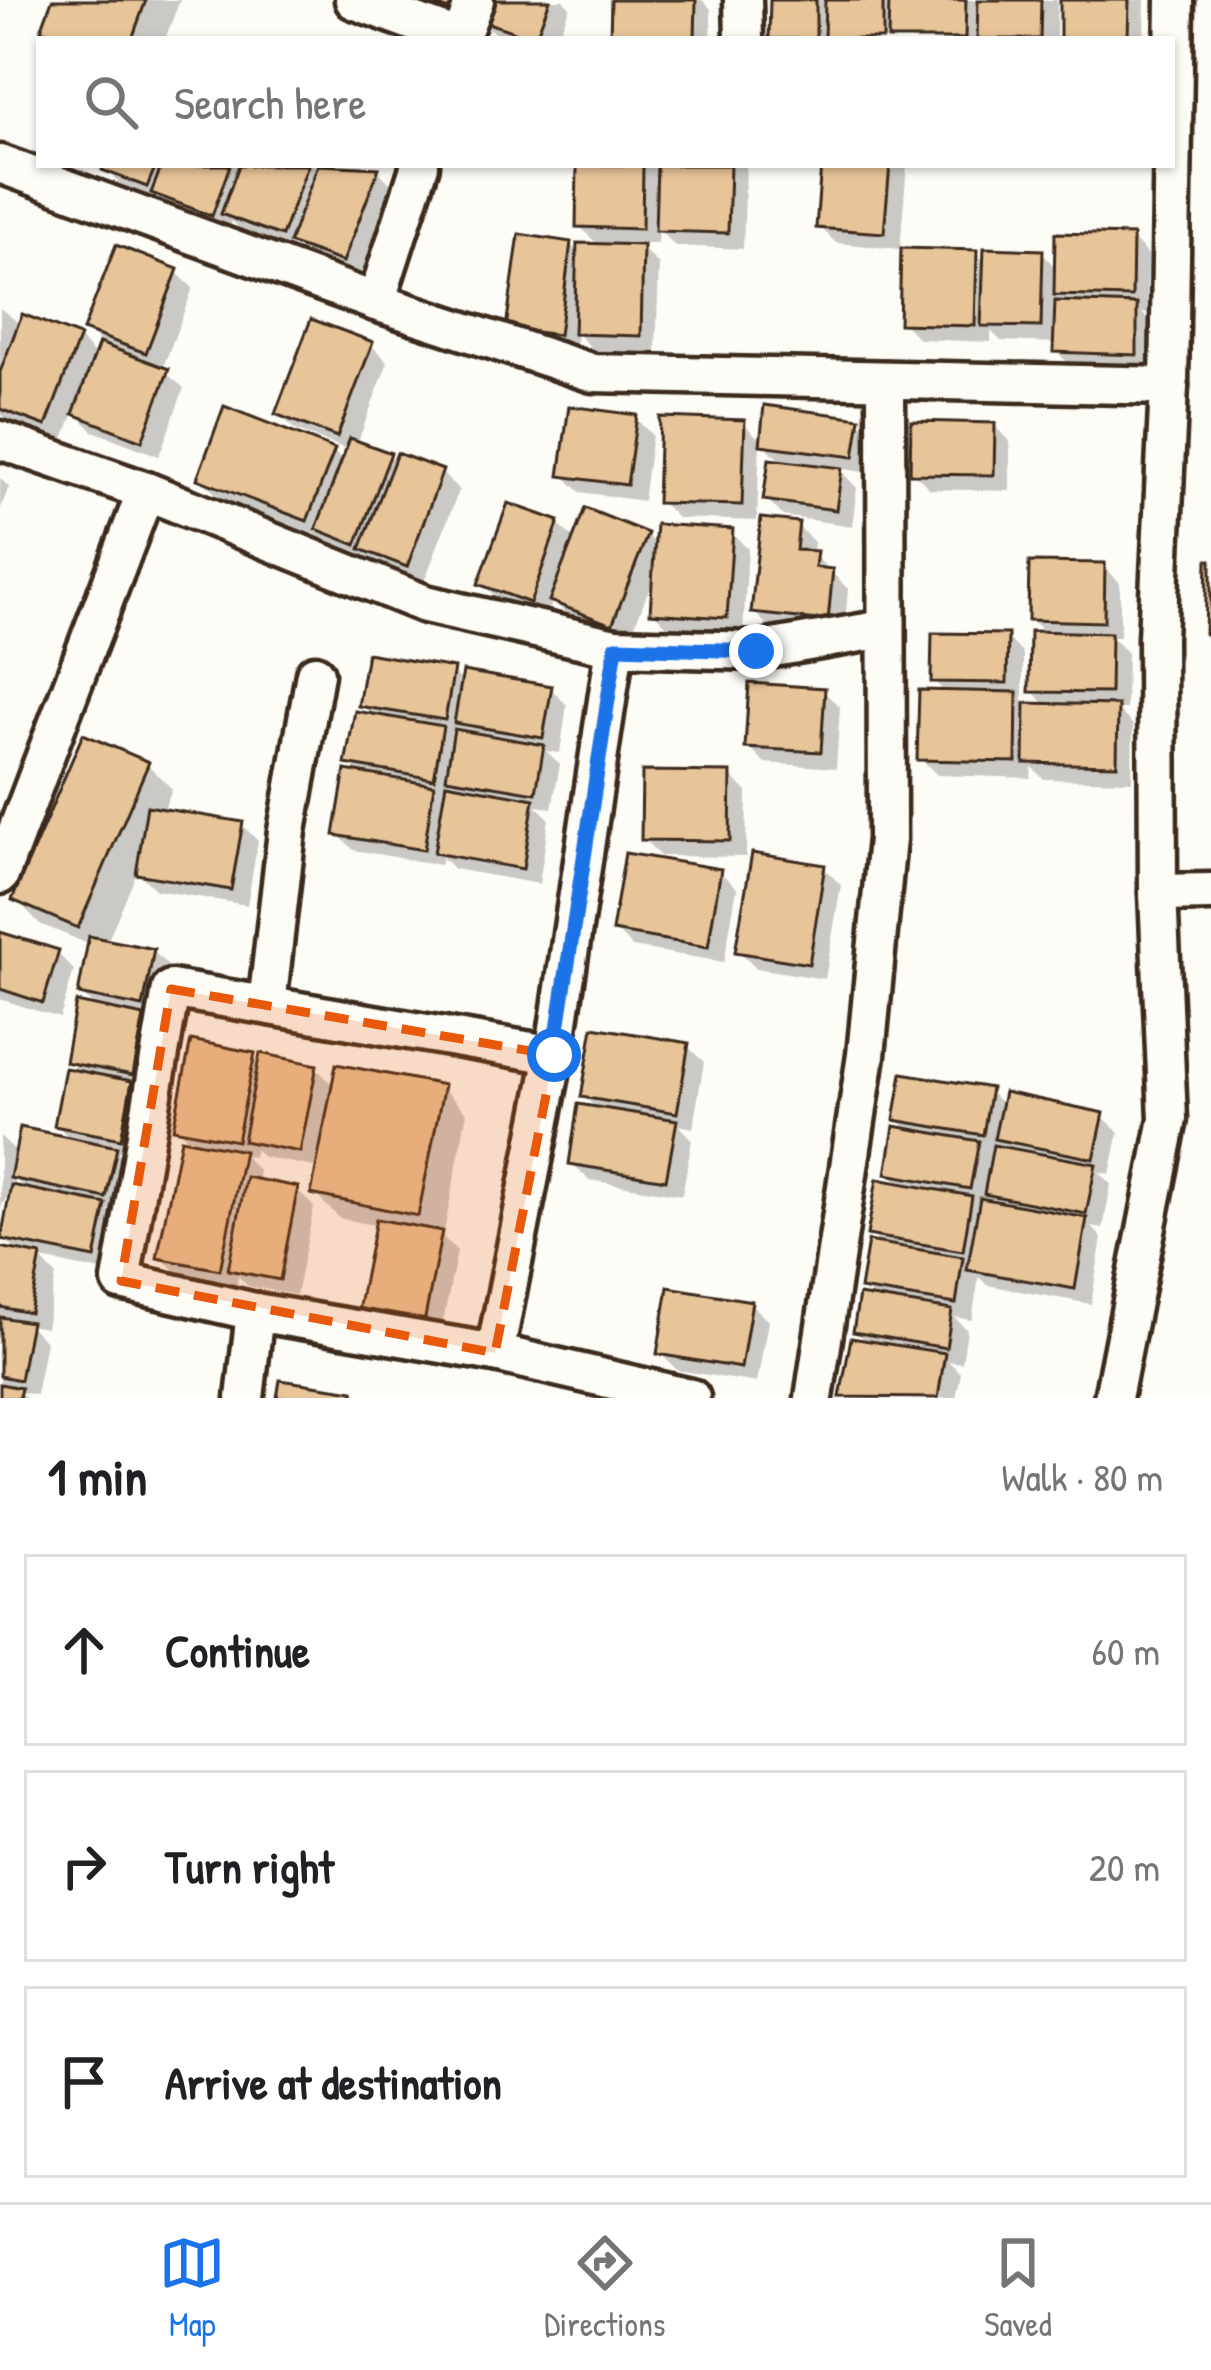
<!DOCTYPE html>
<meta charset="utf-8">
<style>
:root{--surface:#fff;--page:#f2f2f2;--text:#202124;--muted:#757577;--line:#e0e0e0;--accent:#1a73e8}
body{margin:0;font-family:"Patrick Hand",sans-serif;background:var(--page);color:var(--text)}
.stop{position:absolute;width:36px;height:36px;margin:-27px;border:9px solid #1a73e8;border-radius:50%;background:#fff}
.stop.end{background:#1a73e8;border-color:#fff;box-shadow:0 3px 12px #0008}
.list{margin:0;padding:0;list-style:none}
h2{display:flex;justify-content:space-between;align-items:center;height:156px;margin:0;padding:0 48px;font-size:51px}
h2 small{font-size:39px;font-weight:400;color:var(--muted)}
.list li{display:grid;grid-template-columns:78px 1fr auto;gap:36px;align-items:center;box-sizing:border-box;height:192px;margin:0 24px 24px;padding:0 24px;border:3px solid var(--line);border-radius:0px}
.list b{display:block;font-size:45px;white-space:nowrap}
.list em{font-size:39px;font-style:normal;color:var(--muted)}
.icon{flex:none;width:66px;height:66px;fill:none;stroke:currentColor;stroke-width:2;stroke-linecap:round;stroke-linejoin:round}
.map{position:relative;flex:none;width:1211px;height:1398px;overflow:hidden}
.search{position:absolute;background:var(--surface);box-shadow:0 3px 9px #0004;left:36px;right:36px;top:36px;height:132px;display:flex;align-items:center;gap:30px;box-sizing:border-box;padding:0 42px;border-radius:0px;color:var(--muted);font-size:45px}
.sheet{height:804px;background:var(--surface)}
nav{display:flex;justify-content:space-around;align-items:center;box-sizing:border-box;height:168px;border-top:3px solid var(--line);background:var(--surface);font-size:33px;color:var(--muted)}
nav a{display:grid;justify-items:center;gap:6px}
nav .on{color:var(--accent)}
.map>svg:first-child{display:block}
</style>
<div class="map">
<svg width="1211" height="1398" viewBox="0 0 1211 1398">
<rect width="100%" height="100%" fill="#fdfcf7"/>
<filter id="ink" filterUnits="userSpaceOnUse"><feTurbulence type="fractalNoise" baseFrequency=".00833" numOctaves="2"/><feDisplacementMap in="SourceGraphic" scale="24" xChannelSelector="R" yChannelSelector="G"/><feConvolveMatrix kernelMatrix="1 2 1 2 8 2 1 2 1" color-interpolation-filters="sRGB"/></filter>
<g filter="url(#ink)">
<!-- shadow -->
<g fill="#0003">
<path d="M55,0H180L165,39H55L45,29Z"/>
<path d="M396,0H563L570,7L557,39H507L496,35L480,19L474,33Z"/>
<path d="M614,0H702L711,9V39H613Z"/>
<path d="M773,0H1057L1056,39H772Z"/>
<path d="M1063,0H1145L1144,39H1063Z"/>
<path d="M107,165H362L377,170L394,187L360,277L310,259L300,249L241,230L232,221L229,230L172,209L165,202L122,186L105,169Z"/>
<path d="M580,165H746L743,249L675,246L658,229L657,244H638L659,265L656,352L593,350L577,333L575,350L509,326L570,244L579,254L600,247L579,226Z"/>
<path d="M824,165H907L900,249L836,243L819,226Z"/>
<path d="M1132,238L1148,255L1147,313H1142L1153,324L1152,370L1073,368L1056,351V343L1001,341L991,331V342L919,339L902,322L976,253L986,264L1042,253L1057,269Z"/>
<path d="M176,272L193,288L162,370L184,388L159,456L93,431L74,412L63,441L8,421L0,413V308L21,325L79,338L97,357L102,344L87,329Z"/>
<path d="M371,345L388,362L357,444L390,456L396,463L442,473L459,490L424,582L225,503L200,478L333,451L344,462L349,450L295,430L278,413Z"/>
<path d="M635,418L652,435L643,501L580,492L563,475Z"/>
<path d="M858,421L875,438L870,473L838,468L857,488L852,526L783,516L767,499L783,463L760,441L757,521L677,518L660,501L743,423L763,442Z"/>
<path d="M994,425L1010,442V491L930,489L913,472Z"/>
<path d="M0,478L9,487L0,510Z"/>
<path d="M558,524L576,541L647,535L658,546L731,532L748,549L743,633L670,629L653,612L654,576L629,640L569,617L553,600L546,618L499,600L482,584Z"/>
<path d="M797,525L814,542L813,554L848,589L844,637L771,629L754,612Z"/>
<path d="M1104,566L1120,583V637H1111L1127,653L1126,709H1117L1133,725L1132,781L1044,779L1032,767L1031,778L937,775L920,758L947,694L934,681L1007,637L1023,654V702L1027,706H1047L1032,691L1047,635L1031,619Z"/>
<path d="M452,671L464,683L550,688L567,705L560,753L546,751L560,764L552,808L536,806L549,818L539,884L454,869L442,857L440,865L354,850L337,834L361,776L349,763L374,717L362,705Z"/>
<path d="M823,691L840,707L836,768L765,763L748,747Z"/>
<path d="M148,765L172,789L163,811L241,824L258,841L247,905L156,890L137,872L107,942L153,951L170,968L159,1022L143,1019L160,1036L149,1090L133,1087L147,1101L137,1154L116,1150L132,1166L123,1213L108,1210L122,1223L112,1273L41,1259L56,1275L46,1328L29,1325L46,1342L36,1395L20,1392L26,1398H0V1250L20,1254L4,1238L27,1191L16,1180L0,1209V1136L18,1153L72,1141L57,1125L81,1074L68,1061L98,1010L81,993L91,945L40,924L16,899Z"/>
<path d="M730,775L747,792L746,857L660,856L644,839Z"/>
<path d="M824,868L841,885L825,979L756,968L739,951Z"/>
<path d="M720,872L737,888L724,962L632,947L615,930Z"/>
<path d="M0,935L57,953L74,970L60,1018L0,999Z"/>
<path d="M687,1046L704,1062L693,1128L678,1125L692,1140L682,1195L589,1180L572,1163L598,1110L584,1096Z"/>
<path d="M254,1056L261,1064L315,1067L335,1087L442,1088L467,1113L443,1237L457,1251L440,1338L378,1326L362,1309L378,1226L339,1218L314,1193L319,1168L263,1157L255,1149L253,1157L243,1155L259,1171L257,1182L297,1190L314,1207L296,1295L248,1286L238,1276L237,1285L178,1274L161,1257L193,1144L176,1128Z"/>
<path d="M989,1091L1004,1106L1102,1116L1119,1132L1110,1174L1099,1172L1111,1184L1103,1229L1092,1227L1102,1238L1091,1304L987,1285L979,1277L972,1320L954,1317L967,1330L962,1363L948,1361L961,1373L956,1398H846L869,1344L856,1331L877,1301L864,1288L882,1246L871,1234L903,1186L889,1173L910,1132L897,1119Z"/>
<path d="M751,1304L768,1321L757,1383L677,1370L660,1353Z"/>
</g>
<!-- building -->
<g fill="#e8c499" stroke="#3b2a1e" stroke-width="3">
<path d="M52,0H146L132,39H66L41,30Z"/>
<path d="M422,0H453L449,10Z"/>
<path d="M482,0H550L535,39L476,19Z"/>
<path d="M611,0H696L695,39H610Z"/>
<path d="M770,0H816V39H769Z"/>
<path d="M825,0H883V39H824Z"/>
<path d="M889,0H966L965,39H888Z"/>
<path d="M978,0H1041L1040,39H977Z"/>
<path d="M1060,0H1129L1128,39H1060Z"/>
<path d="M103,165H156L147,187L102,170Z"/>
<path d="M162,165H230L212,216L151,193Z"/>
<path d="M239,165H308L282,236L221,214Z"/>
<path d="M318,165L379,168L343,262L289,243Z"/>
<path d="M577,165H643L642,229L576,227Z"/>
<path d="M657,165H730L728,233L655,231Z"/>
<path d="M821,165H890L884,233L816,228Z"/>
<path d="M1055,233L1133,235L1132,297L1054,295Z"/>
<path d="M519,234L571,242L559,335L506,328Z"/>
<path d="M577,243L643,245L641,336L574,334Z"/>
<path d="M116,245L178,269L146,353L83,330Z"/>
<path d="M901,248L977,250L975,326L899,324Z"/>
<path d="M984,248L1043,250L1041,327L981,326Z"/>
<path d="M1055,301L1137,304V355L1053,352Z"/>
<path d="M22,314L80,336L46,426L0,409V372Z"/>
<path d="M311,319L373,342L337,437L275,414Z"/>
<path d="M99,343L169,369L142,441L73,414Z"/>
<path d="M764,405L860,418L854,457L760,445Z"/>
<path d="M224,406L335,449L307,521L197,479Z"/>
<path d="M569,406L637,415L627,485L559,476Z"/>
<path d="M660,417L745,420L742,505L657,503Z"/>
<path d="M911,421L995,423L994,475L910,474Z"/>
<path d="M350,438L391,453L356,545L316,529Z"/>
<path d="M397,453L443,470L407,567L360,549Z"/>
<path d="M769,459L842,468L836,510L763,500Z"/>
<path d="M508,503L559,521L530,603L478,584Z"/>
<path d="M585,508L648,533L612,625L549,601Z"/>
<path d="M761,518L799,522L796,550L817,551L815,567L833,569L828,621L751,613Z"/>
<path d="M656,524L733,529L727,618L650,613Z"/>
<path d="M1207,560H1211V634H1205Z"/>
<path d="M1029,562L1105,563L1104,622L1028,620Z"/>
<path d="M1030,631L1111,633L1110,693L1029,692Z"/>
<path d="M932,633L1008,634L1007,683L931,682Z"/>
<path d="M367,653L454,668L445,720L358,706Z"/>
<path d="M463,671L552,686L543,738L454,723Z"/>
<path d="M749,683L825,688L821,752L745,748Z"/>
<path d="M919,690L1017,692L1016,762L917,760Z"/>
<path d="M1025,703L1118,705L1117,765L1024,763Z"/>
<path d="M355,711L443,726L434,779L345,764Z"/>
<path d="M454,729L544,745L536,793L446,778Z"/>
<path d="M83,734L149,762L78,928L12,900Z"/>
<path d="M345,770L434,785L424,850L334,835Z"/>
<path d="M642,771L731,772L730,841L641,840Z"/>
<path d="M446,783L534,799L523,869L434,853Z"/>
<path d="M147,806L243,822L231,890L136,874Z"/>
<path d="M625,853L721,869L708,947L612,931Z"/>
<path d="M752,853L825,865L809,964L735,952Z"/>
<path d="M0,932L59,950L43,1003L0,989Z"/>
<path d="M89,936L154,949L143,1007L78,994Z"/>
<path d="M76,1002L144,1016L133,1075L65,1062Z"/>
<path d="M593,1027L689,1043L677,1113L581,1097Z"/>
<path d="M191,1040L255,1053L237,1141L173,1129Z"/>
<path d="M260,1053L317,1065L300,1152L243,1141Z"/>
<path d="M336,1064L444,1085L418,1216L311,1194Z"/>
<path d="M65,1068L132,1081L121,1139L54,1126Z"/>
<path d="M902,1073L991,1088L983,1135L894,1120Z"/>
<path d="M1004,1092L1104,1113L1094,1159L994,1139Z"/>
<path d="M578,1104L677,1120L666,1180L569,1164Z"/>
<path d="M894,1126L979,1141L970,1189L886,1174Z"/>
<path d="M20,1127L117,1147L106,1198L10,1178Z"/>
<path d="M181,1139L244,1151L220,1270L157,1258Z"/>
<path d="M993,1145L1096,1164L1086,1214L984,1194Z"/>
<path d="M246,1177L298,1187L280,1280L228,1270Z"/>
<path d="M877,1179L972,1196L963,1251L867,1235Z"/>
<path d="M11,1185L106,1204L95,1258L1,1239Z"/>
<path d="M980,1198L1087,1218L1075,1289L967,1270Z"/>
<path d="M376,1219L442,1231L424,1323L358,1310Z"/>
<path d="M868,1241L963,1257L956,1304L860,1289Z"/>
<path d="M0,1247L41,1255L30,1313L0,1307Z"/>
<path d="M668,1287L752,1301L741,1368L657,1354Z"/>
<path d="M859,1295L952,1310L946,1348L853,1332Z"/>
<path d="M0,1317L31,1322L20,1380L0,1376Z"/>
<path d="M851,1338L945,1353L938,1398L840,1397Z"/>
<path d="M280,1380L354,1391L353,1398H277Z"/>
<path d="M0,1384L21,1388L19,1398H0Z"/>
</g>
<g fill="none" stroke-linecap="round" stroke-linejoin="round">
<defs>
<g id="minor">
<path d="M354,0L460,39"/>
<path d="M743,0L744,39"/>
<path d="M460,39L475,0"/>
<path d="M0,164L376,302L593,373L1169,386"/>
<path d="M376,302L420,165"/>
<path d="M0,440L146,491L425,604L615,647L756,651L884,629"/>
<path d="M0,875L146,491"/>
<path d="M1158,893L1211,892"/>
<path d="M267,1005L287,831L315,674"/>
<path d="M554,1055L171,989L121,1281L255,1312L495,1353L691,1398"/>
<path d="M495,1353L554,1055L615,647"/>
<path d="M245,1398L255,1312"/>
<path d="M814,1398L866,1055L887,839L886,380"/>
<path d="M1113,1398L1168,1119L1158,893L1157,638L1169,386L1175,0"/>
</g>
</defs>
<!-- minor casing -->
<use href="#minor" stroke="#3b2a1e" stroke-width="45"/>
<!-- minor -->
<use href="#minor" stroke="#fdfcf7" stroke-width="36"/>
</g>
</g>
<g fill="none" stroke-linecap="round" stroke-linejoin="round" filter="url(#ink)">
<!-- route -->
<path stroke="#1a73e8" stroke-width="15" d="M554,1055L616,647L756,651"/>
</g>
<!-- marked area -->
<path fill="#e8590c" fill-opacity="0.2" stroke="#e8590c" stroke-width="9" stroke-dasharray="24 15" stroke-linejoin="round" d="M171,989L554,1055L495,1353L121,1281Z"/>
</svg>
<div class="stop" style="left:554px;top:1055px"></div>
<div class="stop end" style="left:756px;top:651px"></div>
<div class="search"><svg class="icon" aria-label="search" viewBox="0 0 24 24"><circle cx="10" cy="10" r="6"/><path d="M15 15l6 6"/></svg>Search here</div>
</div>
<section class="sheet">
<h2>1 min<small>Walk · 80 m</small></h2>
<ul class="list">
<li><svg class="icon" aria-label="ahead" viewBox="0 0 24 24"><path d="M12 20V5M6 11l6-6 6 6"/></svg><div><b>Continue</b></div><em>60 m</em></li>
<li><svg class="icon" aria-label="right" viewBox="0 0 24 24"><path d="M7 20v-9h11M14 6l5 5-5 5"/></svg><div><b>Turn right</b></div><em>20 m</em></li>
<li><svg class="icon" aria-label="arrive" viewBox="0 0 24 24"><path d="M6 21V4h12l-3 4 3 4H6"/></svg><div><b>Arrive at destination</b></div></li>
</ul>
</section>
<nav>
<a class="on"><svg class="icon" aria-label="map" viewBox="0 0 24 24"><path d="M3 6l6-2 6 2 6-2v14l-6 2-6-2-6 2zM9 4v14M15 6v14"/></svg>Map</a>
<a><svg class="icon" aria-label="directions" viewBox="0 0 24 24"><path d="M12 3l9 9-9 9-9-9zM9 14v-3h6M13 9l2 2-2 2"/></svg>Directions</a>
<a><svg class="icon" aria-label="saved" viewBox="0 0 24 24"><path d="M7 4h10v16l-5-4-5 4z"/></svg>Saved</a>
</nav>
